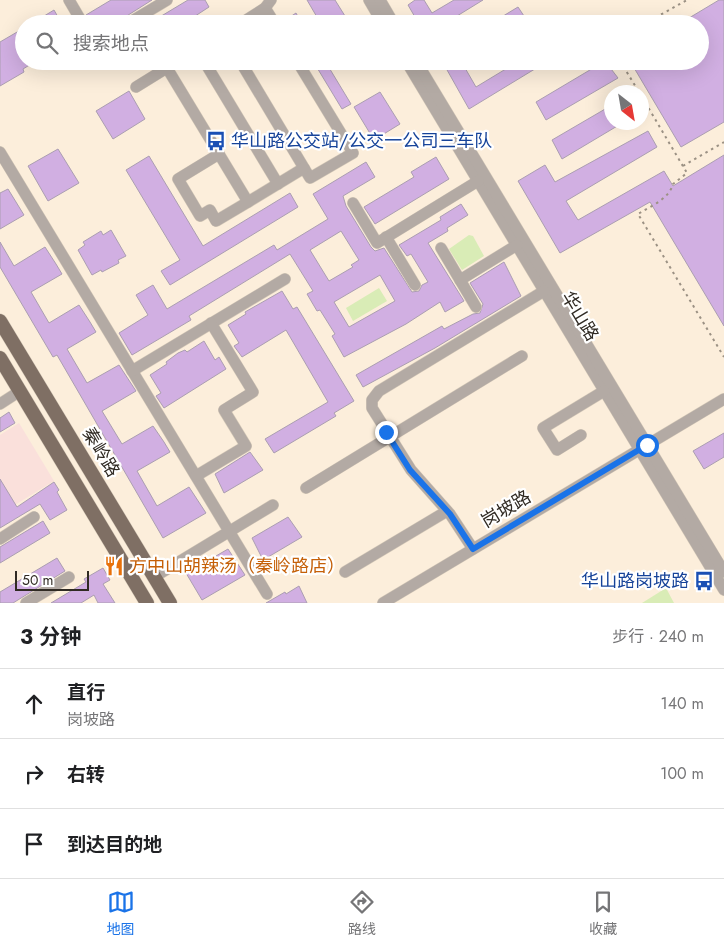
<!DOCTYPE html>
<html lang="zh">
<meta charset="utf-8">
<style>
:root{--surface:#fff;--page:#f2f2f2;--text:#202124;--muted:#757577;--line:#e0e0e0;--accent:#1a73e8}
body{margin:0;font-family:Jost,"Noto Sans SC",sans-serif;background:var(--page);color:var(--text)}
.compass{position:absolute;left:604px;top:85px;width:45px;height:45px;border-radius:50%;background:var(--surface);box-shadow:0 5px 20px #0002;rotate:149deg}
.scale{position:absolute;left:15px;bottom:12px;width:74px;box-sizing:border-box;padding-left:5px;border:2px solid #302a23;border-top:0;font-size:14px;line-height:18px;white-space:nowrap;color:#302a23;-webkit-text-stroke:4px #fff;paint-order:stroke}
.stop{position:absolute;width:15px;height:15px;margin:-11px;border:4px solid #1a73e8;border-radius:50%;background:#fff}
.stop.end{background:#1a73e8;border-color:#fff;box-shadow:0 1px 5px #0008}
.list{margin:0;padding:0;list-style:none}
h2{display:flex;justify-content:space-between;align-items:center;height:65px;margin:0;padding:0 20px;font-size:21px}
h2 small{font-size:16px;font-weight:400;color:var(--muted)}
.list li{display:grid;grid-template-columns:32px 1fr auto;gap:15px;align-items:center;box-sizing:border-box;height:70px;padding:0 20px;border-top:1px solid var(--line)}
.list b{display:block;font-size:19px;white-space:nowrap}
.list p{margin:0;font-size:16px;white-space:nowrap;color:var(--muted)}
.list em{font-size:16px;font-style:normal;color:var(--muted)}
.icon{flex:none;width:28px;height:28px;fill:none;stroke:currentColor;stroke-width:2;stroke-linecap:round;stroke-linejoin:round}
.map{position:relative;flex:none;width:724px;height:603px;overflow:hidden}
.search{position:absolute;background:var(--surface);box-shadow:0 5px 20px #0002;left:15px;right:15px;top:15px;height:55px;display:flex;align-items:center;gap:12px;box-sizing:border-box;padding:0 18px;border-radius:28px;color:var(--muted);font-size:19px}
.sheet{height:275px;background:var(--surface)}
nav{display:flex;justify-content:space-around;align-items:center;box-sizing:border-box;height:70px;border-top:1px solid var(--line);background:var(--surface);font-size:14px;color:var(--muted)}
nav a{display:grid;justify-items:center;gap:2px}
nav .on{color:var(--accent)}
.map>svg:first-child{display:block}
</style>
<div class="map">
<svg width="724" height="603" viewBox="0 0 724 603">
<rect width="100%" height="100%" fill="#fceedb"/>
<!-- education -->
<path fill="#fae0db" d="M19,423L54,481L0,514V435Z"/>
<!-- green -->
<g fill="#d9ecb6">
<path d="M469,235L473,236L484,256L462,270L449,249Z"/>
<path d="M379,288L387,301L353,321L346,308Z"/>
<path d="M666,588L674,603H642Z"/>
</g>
<!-- building -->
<g fill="#d1afe2" stroke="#ab9eb1" fill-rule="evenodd">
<path d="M111,0H152L114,24H90L86,15Z"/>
<path d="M188,0H205L209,7L183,24H148Z"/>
<path d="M307,0H335L350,24H321Z"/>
<path d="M415,0H424L432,13L454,0H483L444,24H419L408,5Z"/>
<path d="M719,0H724V122L681,147L630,61H700V24H679Z"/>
<path d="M518,7L526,19L519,24H490Z"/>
<path d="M54,10L62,24H31Z"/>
<path d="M296,13L302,24H291L287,19Z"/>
<path d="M24,28V61H36L23,69L24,72L0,86V42Z"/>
<path d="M313,61H325L351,104L342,109Z"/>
<path d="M442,61H461L476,87L519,61H548L469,109Z"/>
<path d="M605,61L618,78L546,120L536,102Z"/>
<path d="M129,91L145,119L113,139L96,111Z"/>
<path d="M380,92L400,124L374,140L354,107Z"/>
<path d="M612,105V122H624L562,159L552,140Z"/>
<path d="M648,131L657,147L566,201L578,220L664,171L673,186L724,155V326L650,202L560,253L518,181L545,165L555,182Z"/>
<path d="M58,149L79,183L48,201L28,166Z"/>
<path d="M149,156L203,246L290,193L298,207L170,285L161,271L180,260L126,170Z"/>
<path d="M436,157L449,179L375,224L364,207L414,177L411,172Z"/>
<path d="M366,162L375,177L343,196L346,206L371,247L375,251L384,248L412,292L419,291L422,285L428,282L411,254L407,256L399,245L441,220L440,217L461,204L468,215L447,228L448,231L428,243L464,301L445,312L440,302L406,324L344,357L332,336L335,334L320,310L317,311L307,294L313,291L290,254L189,316L191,320L132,355L119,333L148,315L136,295L153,285L167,309L274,245L277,250L328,219L313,194ZM341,231L359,260L351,265L353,267L329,281L310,250ZM380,275L395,301L349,327L334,302Z"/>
<path d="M8,189L24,215L0,229V193Z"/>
<path d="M111,230L126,256L118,260L119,263L102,272L101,270L92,275L78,250L85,245L83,242L101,231L103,235Z"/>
<path d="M0,242L14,266L45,247L56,264L62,274L31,292L49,323L79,305L90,322L96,332L67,349L87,383L119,365L136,391L102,411L122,444L153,426L164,442L170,452L137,471L157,506L189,487L206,513L163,538L57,355L53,357L0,267Z"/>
<path d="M504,262L521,296L435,348L363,387L356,375L442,326L444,329L473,314L480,313L483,304L470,283Z"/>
<path d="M282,291L293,309L297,307L354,401L334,413L336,416L274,453L265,439L328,402L286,330L242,357L234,346L239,343L228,325L246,314L245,312Z"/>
<path d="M204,341L215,360L219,357L226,369L164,408L156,396L161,393L150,375L167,364L166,362L178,353L185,350L187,352Z"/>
<path d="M9,412L15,423L0,432V418Z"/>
<path d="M724,433V457L704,469L693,451Z"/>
<path d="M250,452L263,470L224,493L215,474Z"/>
<path d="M0,479L17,507L54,482L59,490L57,492L67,510L50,520L40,504L0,528Z"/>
<path d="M288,517L302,537L263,560L252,538Z"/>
<path d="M43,521L50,533L0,563V547Z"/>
<path d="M228,549L245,575L202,600L183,568L193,562L197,567Z"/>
<path d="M57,558L65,571L13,603H0V592Z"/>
<path d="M103,568L110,580L103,584L115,603H98L94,595L81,603H51L86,582L84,579Z"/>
<path d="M299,586L307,603H266L285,592L286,594Z"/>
</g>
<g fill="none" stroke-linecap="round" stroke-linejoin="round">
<defs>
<g id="minor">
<path d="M69,0L83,24"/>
<path d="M369,0L383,24"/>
<path d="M380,0L394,24"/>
<path d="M265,8L275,24"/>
<path d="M127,24L167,0"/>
<path d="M240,24L265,8L271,0"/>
<path d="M204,61L278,184"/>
<path d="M240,61L310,178L353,153L297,61"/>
<path d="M406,61L724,590"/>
<path d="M416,61L724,572"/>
<path d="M167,68L248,202L304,168"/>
<path d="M136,87L178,61"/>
<path d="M0,152L267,594"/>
<path d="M219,154L178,179L200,216L210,210L216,221L248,202"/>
<path d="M353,203L377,243L478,181"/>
<path d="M386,237L415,285"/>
<path d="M441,248L476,307"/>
<path d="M460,280L517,245"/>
<path d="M132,371L285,279"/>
<path d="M0,404L20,391"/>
<path d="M581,435L557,450L543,428L604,391"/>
<path d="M196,476L246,446L224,410L253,392L211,323"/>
<path d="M306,488L522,356"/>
<path d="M0,539L34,517"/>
<path d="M473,549L450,514L411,470L372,408V400L379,391L544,291"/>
<path d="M345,572L447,511"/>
<path d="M154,577L273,505"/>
<path d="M26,603L69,577"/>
<path d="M383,603L724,399"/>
</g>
<g id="major">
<path d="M0,321L170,603"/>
<path d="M0,358L147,603"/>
</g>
</defs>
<!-- minor casing -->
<use href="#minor" stroke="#d7cbba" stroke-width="12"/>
<!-- major casing -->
<use href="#major" stroke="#d7cbba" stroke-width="15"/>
<!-- path -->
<g stroke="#9b9184" stroke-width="2" stroke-dasharray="2.5 4" stroke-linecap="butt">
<path d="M644,24L687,0"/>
<path d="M620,61L639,92"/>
<path d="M642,97L687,173L673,184C669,199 651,206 638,214L724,357"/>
<path d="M683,166L724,142"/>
</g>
<!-- minor -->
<use href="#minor" stroke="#b3aaa4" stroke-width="11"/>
<!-- major -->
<use href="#major" stroke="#7f6f64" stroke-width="14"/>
</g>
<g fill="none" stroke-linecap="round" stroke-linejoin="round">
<!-- route -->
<path stroke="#1a73e8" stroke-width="6" d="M386,432L410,470L450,514L473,549L647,445"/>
</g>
<!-- icons -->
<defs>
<symbol id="bus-bare" viewBox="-9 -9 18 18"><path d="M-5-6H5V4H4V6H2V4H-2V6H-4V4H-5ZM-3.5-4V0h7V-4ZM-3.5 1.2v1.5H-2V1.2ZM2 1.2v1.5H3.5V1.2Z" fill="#1a4fb4" stroke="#fff" stroke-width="2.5" paint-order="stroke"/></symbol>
<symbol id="restaurant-bare" viewBox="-9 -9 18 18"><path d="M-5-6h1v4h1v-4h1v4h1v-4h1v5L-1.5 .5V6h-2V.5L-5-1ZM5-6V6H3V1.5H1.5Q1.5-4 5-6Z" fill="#e8710a" stroke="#fff" stroke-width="2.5" paint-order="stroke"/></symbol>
</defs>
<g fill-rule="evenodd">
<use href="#bus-bare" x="202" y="127" width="28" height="28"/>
<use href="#restaurant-bare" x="100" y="552" width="28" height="28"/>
<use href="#bus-bare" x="690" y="567" width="28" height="28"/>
</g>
<g text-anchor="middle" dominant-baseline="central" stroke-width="4.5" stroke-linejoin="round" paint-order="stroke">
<!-- transit labels -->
<g font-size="18" fill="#164399" stroke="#fff" text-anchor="start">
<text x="231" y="141">华山路公交站/公交一公司三车队</text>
<text x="689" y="581" text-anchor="end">华山路岗坡路</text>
</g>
<!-- street labels -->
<g font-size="18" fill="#302a23" stroke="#fff">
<text transform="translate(580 316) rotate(59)">华山路</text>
<text transform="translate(101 452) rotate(59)">秦岭路</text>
<text transform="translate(506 509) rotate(-31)">岗坡路</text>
</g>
<!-- food labels -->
<g font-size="18" fill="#c56008" stroke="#fff" text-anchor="start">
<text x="129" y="566">方中山胡辣汤（秦岭路店）</text>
</g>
</g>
</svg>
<svg class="compass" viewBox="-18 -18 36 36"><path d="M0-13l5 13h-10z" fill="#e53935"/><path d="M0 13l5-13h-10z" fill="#757577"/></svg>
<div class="scale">50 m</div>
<div class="stop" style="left:647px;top:445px"></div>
<div class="stop end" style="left:386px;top:432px"></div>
<div class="search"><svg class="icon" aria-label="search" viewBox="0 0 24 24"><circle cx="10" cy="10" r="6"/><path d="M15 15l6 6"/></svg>搜索地点</div>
</div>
<section class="sheet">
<h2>3 分钟<small>步行 · 240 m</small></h2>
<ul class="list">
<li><svg class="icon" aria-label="ahead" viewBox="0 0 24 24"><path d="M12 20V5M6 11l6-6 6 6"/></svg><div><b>直行</b><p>岗坡路</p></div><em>140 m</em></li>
<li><svg class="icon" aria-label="right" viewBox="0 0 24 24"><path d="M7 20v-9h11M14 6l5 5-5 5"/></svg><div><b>右转</b></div><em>100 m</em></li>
<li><svg class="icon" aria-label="arrive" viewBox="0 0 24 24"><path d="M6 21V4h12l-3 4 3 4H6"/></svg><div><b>到达目的地</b></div></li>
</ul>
</section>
<nav>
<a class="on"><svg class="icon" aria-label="map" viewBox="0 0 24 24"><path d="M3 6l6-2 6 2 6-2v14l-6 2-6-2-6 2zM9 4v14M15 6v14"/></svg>地图</a>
<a><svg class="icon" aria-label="directions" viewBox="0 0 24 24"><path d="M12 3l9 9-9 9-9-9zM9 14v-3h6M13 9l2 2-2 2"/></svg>路线</a>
<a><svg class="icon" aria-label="saved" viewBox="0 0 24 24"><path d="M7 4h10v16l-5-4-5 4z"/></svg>收藏</a>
</nav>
